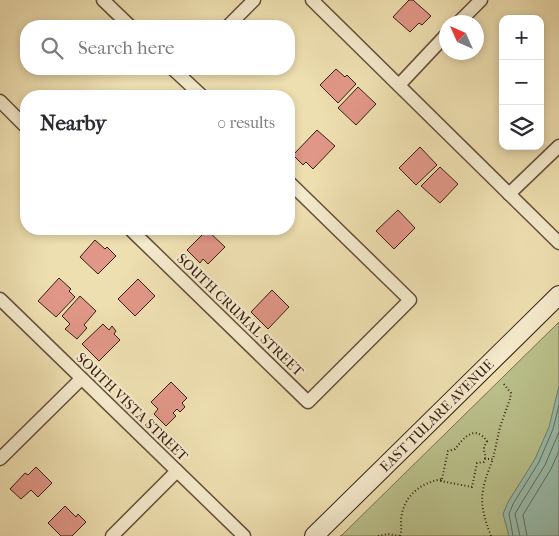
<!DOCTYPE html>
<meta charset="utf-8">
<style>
:root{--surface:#fff;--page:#f2f2f3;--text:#2b2b33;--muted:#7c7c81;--line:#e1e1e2}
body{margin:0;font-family:"IM FELL French Canon",serif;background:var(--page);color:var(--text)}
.controls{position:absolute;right:15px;top:15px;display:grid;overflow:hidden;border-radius:10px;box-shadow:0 2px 8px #0003}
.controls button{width:45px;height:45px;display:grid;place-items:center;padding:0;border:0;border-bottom:1px solid var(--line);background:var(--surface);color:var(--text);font:25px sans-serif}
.compass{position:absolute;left:439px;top:15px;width:45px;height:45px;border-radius:50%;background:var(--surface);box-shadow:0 2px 8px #0003;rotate:315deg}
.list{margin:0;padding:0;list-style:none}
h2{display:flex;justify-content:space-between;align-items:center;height:65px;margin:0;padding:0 20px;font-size:21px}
h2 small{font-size:16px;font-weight:400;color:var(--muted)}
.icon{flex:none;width:28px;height:28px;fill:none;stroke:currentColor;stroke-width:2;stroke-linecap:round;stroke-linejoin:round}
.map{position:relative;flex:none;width:559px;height:536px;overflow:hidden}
.search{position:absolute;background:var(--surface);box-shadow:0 2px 8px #0003;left:20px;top:20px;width:275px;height:55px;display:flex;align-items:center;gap:12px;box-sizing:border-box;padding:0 18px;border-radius:20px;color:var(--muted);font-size:19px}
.panel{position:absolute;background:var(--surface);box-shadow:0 2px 8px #0003;left:20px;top:90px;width:275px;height:145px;border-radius:20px}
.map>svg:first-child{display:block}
</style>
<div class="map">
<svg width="559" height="536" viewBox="0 0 559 536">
<rect width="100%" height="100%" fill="#eedfb0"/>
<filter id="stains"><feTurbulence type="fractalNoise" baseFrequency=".004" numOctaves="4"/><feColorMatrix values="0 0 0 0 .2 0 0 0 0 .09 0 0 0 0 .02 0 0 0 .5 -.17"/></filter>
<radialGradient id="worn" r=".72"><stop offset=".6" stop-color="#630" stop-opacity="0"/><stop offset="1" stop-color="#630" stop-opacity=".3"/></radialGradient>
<!-- green -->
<path fill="#bac18b" stroke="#79704f" d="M559,322V536H340L342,535Z"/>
<!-- water -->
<path fill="#99bdab" stroke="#727e6e" d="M559,386V536H509L503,514L508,502L535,459L549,427Z"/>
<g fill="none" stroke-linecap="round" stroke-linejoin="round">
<!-- shore -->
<g stroke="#686e5f" stroke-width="1">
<path d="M513,536L509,514L513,504L539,462L553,429L559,405"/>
<path d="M520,536L515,514L519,507L545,465L559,432"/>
<path d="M527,536L523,515L551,469L559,451"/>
</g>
</g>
<!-- building -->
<g fill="#e19787" stroke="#381f13">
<path d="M409,0H413L431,16L422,25L419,23L410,32L393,17Z"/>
<path d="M336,69L345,77L347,75L356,84L338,103L320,85Z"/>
<path d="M358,87L376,104L356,125L338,108Z"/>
<path d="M317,130L335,146L313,169L306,162L303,165L293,155Z"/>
<path d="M420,147L437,165L416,185L399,168Z"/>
<path d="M440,167L458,184L440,203L421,186Z"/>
<path d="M398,210L415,228L394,249L376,231Z"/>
<path d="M207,230L225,247L208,264L203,259L200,263L187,250Z"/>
<path d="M95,240L105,249L107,247L116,256L98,274L80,257Z"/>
<path d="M59,278L71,289L69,291L75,297L56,317L38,301Z"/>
<path d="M138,279L155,296L135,316L118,299Z"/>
<path d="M272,290L289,307L268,329L251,312Z"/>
<path d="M80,296L96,311L84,325L87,328L77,339L65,329L70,324L62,316Z"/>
<path d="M103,324L109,330L112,326L116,331L114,334L120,340L99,361L82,344Z"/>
<path d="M171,382L187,398L182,403L185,407L180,412L177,409L173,413L176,416L166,426L154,414L158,409L151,402Z"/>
<path d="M36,467L52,483L38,497L31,490L21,499L10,489L25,473L28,475Z"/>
<path d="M65,506L76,517L78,514L86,522L72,536H61L48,523Z"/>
</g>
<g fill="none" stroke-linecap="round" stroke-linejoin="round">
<defs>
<g id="street">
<path d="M103,0L130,26"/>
<path d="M312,0L559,243"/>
<path d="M459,22L481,0"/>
<path d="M228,26L254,0"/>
<path d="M173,69L202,96"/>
<path d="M399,85L446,35"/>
<path d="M0,101L26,127"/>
<path d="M509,194L559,146"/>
<path d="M130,229L308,402L410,300L289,182"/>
<path d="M0,299L244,536"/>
<path d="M0,459L81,379"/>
<path d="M112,536L177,471"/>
</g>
<g id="secondary">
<path id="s1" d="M314,536L559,295"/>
</g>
</defs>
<!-- street casing -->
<use href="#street" stroke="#664f3a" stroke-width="15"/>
<!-- secondary casing -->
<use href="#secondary" stroke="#381f13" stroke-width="20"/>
<!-- path -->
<g stroke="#381f13" stroke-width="2" stroke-dasharray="1 2.5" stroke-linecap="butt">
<path d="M442,479L448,451L455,449C464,438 474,424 487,441C481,451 486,451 485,459"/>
<path d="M378,536L388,534L400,536"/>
<path d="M400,536C402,531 401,526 401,520C403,497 419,483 442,479L441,481L472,487L477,463L484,462L485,459H493L500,427L510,399L511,393L503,383"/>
<path d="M491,536C478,502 480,492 493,459"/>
</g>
<!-- street -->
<use href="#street" stroke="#f4eacc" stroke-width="12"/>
<!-- secondary -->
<use href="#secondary" stroke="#f4eacc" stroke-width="18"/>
</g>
<g text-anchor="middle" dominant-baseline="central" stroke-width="4.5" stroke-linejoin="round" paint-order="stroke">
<!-- street labels -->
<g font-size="14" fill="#381f13" stroke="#f4eacc">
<text transform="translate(240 315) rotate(44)">SOUTH CRUMAL STREET</text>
<text transform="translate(132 407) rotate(44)">SOUTH VISTA STREET</text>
<text stroke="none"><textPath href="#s1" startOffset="172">EAST TULARE AVENUE</textPath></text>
</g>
</g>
<rect width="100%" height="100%" filter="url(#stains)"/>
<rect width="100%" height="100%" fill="url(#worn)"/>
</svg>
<div class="controls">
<button>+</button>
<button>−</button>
<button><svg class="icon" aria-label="layers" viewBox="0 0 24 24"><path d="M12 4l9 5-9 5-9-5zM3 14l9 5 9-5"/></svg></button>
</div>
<svg class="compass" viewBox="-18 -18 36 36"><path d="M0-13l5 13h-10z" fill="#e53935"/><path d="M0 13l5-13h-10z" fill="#7c7c81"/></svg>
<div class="search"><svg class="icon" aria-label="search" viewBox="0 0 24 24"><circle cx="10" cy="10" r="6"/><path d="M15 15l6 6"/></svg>Search here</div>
<section class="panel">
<h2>Nearby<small>0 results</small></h2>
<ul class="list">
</ul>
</section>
</div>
